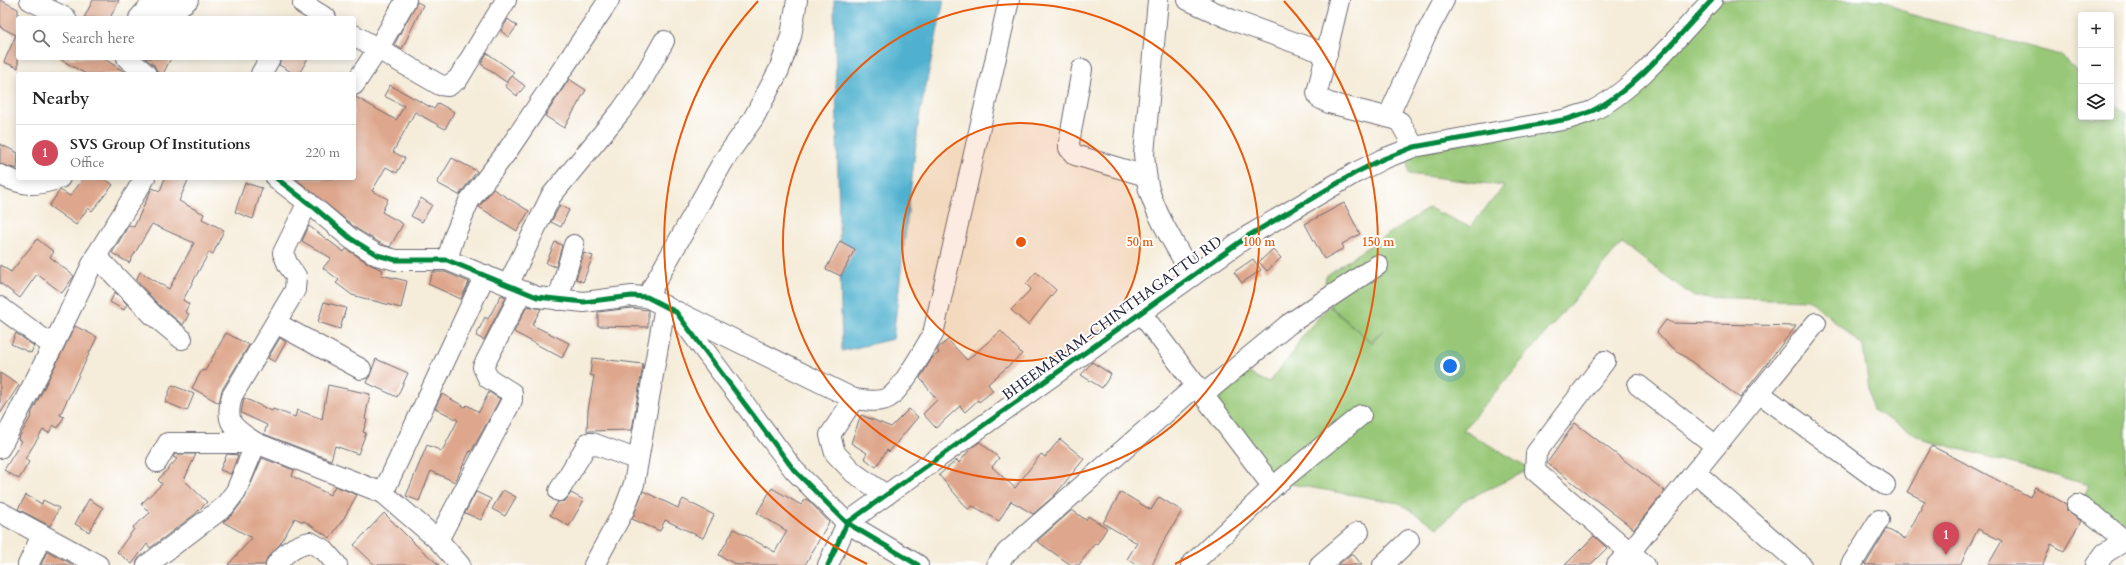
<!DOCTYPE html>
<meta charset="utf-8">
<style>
:root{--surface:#fff;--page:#f2f2f2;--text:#222;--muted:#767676;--line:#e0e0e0;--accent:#d1495b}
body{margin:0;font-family:Cardo,serif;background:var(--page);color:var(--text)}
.controls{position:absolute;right:12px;top:12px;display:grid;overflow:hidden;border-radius:4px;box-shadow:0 2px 10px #0003}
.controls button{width:36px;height:36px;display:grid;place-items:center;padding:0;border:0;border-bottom:1px solid var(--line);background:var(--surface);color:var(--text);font:20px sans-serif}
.you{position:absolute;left:1450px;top:366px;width:14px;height:14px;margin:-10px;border:3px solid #fff;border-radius:50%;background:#1a73e8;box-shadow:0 0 0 6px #1a73e833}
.badge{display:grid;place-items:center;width:26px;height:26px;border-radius:50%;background:var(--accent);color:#fff;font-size:13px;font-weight:700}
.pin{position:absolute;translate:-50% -33px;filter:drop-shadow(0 1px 2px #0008)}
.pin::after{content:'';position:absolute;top:21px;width:14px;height:12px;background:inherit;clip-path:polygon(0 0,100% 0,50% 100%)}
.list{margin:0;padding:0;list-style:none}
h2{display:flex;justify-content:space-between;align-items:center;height:52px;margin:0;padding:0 16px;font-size:17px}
h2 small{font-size:13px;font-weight:400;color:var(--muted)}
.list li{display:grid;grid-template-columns:26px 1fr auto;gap:12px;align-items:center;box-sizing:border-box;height:56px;padding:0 16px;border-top:1px solid var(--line)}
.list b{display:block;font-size:15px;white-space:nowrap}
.list p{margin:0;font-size:13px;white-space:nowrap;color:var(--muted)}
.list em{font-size:13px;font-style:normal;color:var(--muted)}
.icon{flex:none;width:22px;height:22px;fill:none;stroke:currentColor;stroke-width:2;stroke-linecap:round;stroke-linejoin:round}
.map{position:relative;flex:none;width:2126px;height:565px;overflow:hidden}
.search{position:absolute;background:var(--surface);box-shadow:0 2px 10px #0003;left:16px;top:16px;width:340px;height:44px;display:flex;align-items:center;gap:10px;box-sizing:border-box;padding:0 14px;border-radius:4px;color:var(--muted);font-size:15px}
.panel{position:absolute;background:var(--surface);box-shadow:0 2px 10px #0003;left:16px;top:72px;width:340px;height:108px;border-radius:4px}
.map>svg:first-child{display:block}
</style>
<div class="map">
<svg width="2126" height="565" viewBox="0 0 2126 565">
<rect width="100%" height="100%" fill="#fff"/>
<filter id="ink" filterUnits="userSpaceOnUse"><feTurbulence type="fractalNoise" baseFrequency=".025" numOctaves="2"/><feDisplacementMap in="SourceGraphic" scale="8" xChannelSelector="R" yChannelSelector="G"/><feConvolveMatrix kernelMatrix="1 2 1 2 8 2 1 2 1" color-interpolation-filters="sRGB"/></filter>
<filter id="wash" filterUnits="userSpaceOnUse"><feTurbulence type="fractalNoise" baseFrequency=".012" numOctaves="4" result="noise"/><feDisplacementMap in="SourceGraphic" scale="16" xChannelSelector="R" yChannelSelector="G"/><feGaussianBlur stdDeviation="0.9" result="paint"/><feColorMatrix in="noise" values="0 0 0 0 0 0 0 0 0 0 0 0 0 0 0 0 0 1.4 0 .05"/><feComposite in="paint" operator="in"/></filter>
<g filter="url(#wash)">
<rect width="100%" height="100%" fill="#f5ecd9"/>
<!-- green -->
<path fill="#98c877" stroke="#5d7559" d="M1718,0H1882L1910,14L2060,55L2081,74V117H2111V100L2126,113V521L2123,522L2082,500L2089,485L1924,439L1872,410L1863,346L1810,300L1694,297L1622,243L1463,430L1531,469L1465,500L1438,528L1399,503L1274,481L1207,391L1241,369L1269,383L1291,355L1303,335L1329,306L1372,343L1384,329L1371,342L1330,306L1325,283L1326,276L1360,252L1429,208L1470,227L1504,186L1409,174L1406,154L1589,118Z"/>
<!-- water -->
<path fill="#50b1cf" stroke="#396a85" d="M834,0H944L919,118L893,339L842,351Z"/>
<g id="blocks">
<!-- building -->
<g fill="#dea78d">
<path d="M0,0L18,9V68L4,62L16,35L0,27Z"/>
<path d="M93,0H119L110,18H84Z"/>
<path d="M417,2L423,5L402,49L394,45Z"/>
<path d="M508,19L517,26L509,37L501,31Z"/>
<path d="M487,53L514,72L506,82L481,64Z"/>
<path d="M58,58H103L128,74H86Z"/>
<path d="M145,58H171L163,74L157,72L154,65Z"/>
<path d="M281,58H308L299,74H295L279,65Z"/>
<path d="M512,76L525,86L517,96L505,86Z"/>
<path d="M569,79L586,90L564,128L545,116Z"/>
<path d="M390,85L434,109L438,103L454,112L445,129L415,112L393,152L405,158L397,173L386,167L372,191L388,199L382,212L403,224L390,247L382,244L357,229L296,179L354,178V96L396,120L404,106L384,96Z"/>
<path d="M0,144L18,153L17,169L0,164Z"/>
<path d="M452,158L477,171L459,195L437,183Z"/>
<path d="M84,178H104L113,185L92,211L88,208L76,225L49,206L60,190L70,196Z"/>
<path d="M165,178H189L179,201L204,214L202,219L224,230L213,254L209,252L183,300L189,304L185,312L189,314L183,325L159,305L136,280L140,272L169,289L194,243L152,224L129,263L112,253L129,225L134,227L152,188L160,191Z"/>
<path d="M245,183L262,188L253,219L235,212Z"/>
<path d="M493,189L529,211L517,231L479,207Z"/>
<path d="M421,198L432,205L422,222L411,216Z"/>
<path d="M1344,203L1360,234L1342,244L1344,248L1324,259L1305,224Z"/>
<path d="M560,205L569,210L561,227L551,222Z"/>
<path d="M309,226L344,252L346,249L371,265L383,270L381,275L407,281L401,308L352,295L336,283L339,280L323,268L331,258L302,241Z"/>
<path d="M37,239L54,252L50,257L74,276L62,293L37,274L20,298L0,283V265L11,272Z"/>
<path d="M840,241L855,249L841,276L826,269Z"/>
<path d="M555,242L562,245L556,267L546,263Z"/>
<path d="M1273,249L1281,258L1267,271L1259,262Z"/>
<path d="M584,253L593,256L583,282L576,279Z"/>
<path d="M1253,259L1261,270L1242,283L1234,272Z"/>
<path d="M433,272H445L469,282L461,299L428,284Z"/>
<path d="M1036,272L1056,290L1028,325L1011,310L1031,289L1026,284Z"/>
<path d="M115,292L127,304L124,310L110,302Z"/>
<path d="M501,295L506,297L484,340L476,336L485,317L488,319Z"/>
<path d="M324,302L346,308L340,329L318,322Z"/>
<path d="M527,306L541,309L532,325L569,343L562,358L514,332Z"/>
<path d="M632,308L648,310V327L598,326V312Z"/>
<path d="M1666,320L1673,323L1796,326L1740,398L1668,344L1657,332Z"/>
<path d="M75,326L97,337L60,415L64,417L58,428L53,425L49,433L43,430L25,459L29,462L19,479L4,470L22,441L18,439L32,415L31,414Z"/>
<path d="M1001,331L1022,354L988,384L993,391L979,402L978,400L965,412L960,406L936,428L923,414L937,400L920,378L932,358L939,353L937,350L939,347L948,340L967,360Z"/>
<path d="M16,333L34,346L31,353L11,344Z"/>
<path d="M226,333L249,345L222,390L219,403L192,388L202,370L205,371Z"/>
<path d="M280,338L286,342L275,362L268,358Z"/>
<path d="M592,358L643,364L632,430L587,431L588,410L594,376L590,375Z"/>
<path d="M376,359L408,373L397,397L367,383Z"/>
<path d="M1092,362L1111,374L1102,388L1081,375Z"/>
<path d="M0,373L19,385L0,414Z"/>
<path d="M172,385L194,394L187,411L165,402Z"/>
<path d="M328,385L370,394L365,419L367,420L363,432L366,433L358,454L335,446L331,460L264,434L267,425L241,413L244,398L272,411L273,409L295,417L297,410L322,419Z"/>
<path d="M489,392L500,399L471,452L470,451L455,482L431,471L419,501L406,496L427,445L442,451L458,420L435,408L442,394L465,407L467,405L479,412Z"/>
<path d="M909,409L918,417L889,452L887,450L876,467L864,458L867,453L851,443L861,415L891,427Z"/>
<path d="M1575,423L1665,491L1634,529L1547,463Z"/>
<path d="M1060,439L1084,459L1054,496L1033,514L1011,501L999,521L973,506L968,509L939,475L957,460L959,463L971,448L980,442L999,458L992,467L1015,488L1041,454L1045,457Z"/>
<path d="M1932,446L2030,497L2035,487L2066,504L2067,511L2081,521L2064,551L2051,544L2043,565H1988L2002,541L1978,529L1960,565H1865L1887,529L1905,539L1925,501L1907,492Z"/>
<path d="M175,454H196L184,480L207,502L194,515L150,548L147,544L132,564L117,552L134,529L133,527L150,513L141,504L162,484L158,480L177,459L173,457Z"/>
<path d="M227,454L238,455L231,474L220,470Z"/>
<path d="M262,458L294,470L292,476L330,495L335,486L357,495L344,518L330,538L304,521L303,522L295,518L280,544L267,558L265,565H228L252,538L223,522L233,514L245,498Z"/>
<path d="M772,488L801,505L805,499L808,500L829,522L805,565H737L719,555L734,529L775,552L787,531L757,513Z"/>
<path d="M503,490L516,497L505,516L492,509Z"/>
<path d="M643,491L678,508L683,499L714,515L703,538L665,520L660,531L632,519Z"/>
<path d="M476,492L491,499L481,520L465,513Z"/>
<path d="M1121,492L1151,510L1159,497L1182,511L1165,539L1152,565H1138L1127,559L1137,543L1103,523Z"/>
<path d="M571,493L584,500L569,526L550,515L558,502L565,501Z"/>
<path d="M26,495L42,504L43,500L59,508L50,526L18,509Z"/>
<path d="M89,499L103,508L89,532L75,524Z"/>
<path d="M1072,510L1086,520L1088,516L1107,528L1097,544L1095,543L1079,565H1071L1037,541Z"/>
<path d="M384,513L416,545L439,565H375L354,545Z"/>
<path d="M1594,536L1607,548L1590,565H1565Z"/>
<path d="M47,551L74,565H41Z"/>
<path d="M1352,553L1362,565H1338Z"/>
</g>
</g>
</g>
<g filter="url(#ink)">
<use href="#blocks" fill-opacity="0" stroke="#6c6972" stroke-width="1"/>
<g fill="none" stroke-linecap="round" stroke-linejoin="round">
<defs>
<g id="minor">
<path d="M30,0L66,18"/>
<path d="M1158,0L1144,154C1145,166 1146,178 1149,190C1158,220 1178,249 1192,276"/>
<path d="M1188,0L1232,20L1327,54"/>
<path d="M1339,0L1317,93L1319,98L1329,103L1395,119L1400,122L1414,147"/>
<path d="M303,4L326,18"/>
<path d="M139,18L149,7L177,8L188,0"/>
<path d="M354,35L440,85L448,86L458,79L506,0"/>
<path d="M127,58L146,74"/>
<path d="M1082,69L1069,143V148L1075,155L1146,176"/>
<path d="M261,74L270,58"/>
<path d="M354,85L378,49L406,0"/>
<path d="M1388,117L1427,32L1444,0"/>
<path d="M0,175C24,186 35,187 60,178"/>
<path d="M276,178L316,209L350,238L377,255L396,260H447L537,297L584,302L632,296L647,297L676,312L794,470L847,523L918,565"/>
<path d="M96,256L153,315L182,339"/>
<path d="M447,260L454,237L469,201L506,153L609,0"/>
<path d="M508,285L551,196L621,111L640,84L664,41"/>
<path d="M647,297L724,160L753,119L779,70L791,36L797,0"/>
<path d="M558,300L574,245"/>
<path d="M0,307L53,346"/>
<path d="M678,312L854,399C864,400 878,403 888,398C900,392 925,348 933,334L1009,0"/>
<path d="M1141,313L1273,487"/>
<path d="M276,323L361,369"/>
<path d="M1605,361L1536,453L1535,471L1645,565"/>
<path d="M1638,385L1716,446"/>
<path d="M1759,393L1885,485"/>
<path d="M1203,395L1289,324L1378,265"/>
<path d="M854,399L830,435L835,453L854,473L886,495"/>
<path d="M256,443C234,428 224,425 232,396L295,290L296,276L288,265L283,253L308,202"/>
<path d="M0,448L53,346L96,256L145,178"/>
<path d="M157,462L168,443H256"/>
<path d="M1695,472L1801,565"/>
<path d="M559,491L588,443H592L638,460"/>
<path d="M383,493L485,275"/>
<path d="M2077,505L2095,516L2125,541"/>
<path d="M0,512L98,565"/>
<path d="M438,540L512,400V393L488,378L483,367L522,291"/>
<path d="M28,565L42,535"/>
<path d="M147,565L224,507L236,491L256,443L383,493L438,540L460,565"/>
<path d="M276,565C286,552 293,546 310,542L324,550L337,565"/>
<path d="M594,565L624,510L634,484L665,306"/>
<path d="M828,565L847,523L1248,236L1355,173L1383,159L1414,147L1568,119C1576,116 1584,114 1592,111C1636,89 1678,36 1712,0"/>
<path d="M997,565L1007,552L1196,386"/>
<path d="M1191,565L1273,487L1361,415"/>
<path d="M1320,565L1359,532"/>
<path d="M1383,565L1409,540"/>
<path d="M1617,565L1630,552L1816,323"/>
<path d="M1851,565L1879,520"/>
<path d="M2096,565L2105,553L2126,540"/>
</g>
</defs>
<!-- minor casing -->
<use href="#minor" stroke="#6c6972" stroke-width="22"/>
<!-- minor -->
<use href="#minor" stroke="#fff" stroke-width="20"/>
<defs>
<g id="cycleway">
<path d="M276,178L316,209L350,238L377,255L396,260H447L537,297L584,302L632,296L647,297L676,312L794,470L847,523L918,565"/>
<path d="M828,565L847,523L1248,236L1355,173L1383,159L1414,147L1568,119C1576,116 1584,114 1592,111C1636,89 1678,36 1712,0"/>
</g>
</defs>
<!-- cycleway casing -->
<use href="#cycleway" stroke="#fff" stroke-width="8"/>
<!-- cycleway -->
<use href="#cycleway" stroke="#00873e" stroke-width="5"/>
</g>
</g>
<!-- distance rings -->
<circle cx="1021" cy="242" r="119" fill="#e8590c" fill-opacity=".12"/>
<g fill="none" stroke="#e8590c" stroke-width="2">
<circle cx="1021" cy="242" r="119"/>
<circle cx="1021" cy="242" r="238"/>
<path d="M867 564A357 357 0 0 1 758 1M1284 1A357 357 0 0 1 1175 564"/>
</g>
<g text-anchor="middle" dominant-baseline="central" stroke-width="4" stroke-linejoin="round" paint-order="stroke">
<!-- street labels -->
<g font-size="15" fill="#22223b" stroke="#fff">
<text transform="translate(1112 318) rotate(-36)">BHEEMARAM-CHINTHAGATTU RD</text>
</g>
</g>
<circle cx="1021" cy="242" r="6" fill="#e8590c" stroke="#fff" stroke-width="2"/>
<g font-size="12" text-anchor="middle" font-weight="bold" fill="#e8590c" stroke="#fff" stroke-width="4" stroke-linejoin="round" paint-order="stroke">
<text x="1140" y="246">50 m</text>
<text x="1259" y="246">100 m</text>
<text x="1378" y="246">150 m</text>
</g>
</svg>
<div class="controls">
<button>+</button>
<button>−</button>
<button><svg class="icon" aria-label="layers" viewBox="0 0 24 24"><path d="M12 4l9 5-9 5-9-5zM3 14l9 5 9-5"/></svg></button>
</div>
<div class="you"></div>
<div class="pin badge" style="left:1946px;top:555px">1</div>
<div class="search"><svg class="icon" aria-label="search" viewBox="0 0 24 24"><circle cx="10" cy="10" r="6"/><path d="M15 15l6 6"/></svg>Search here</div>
<section class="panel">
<h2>Nearby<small></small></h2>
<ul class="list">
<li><span class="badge">1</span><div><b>SVS Group Of Institutions</b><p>Office</p></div><em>220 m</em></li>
</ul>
</section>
</div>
